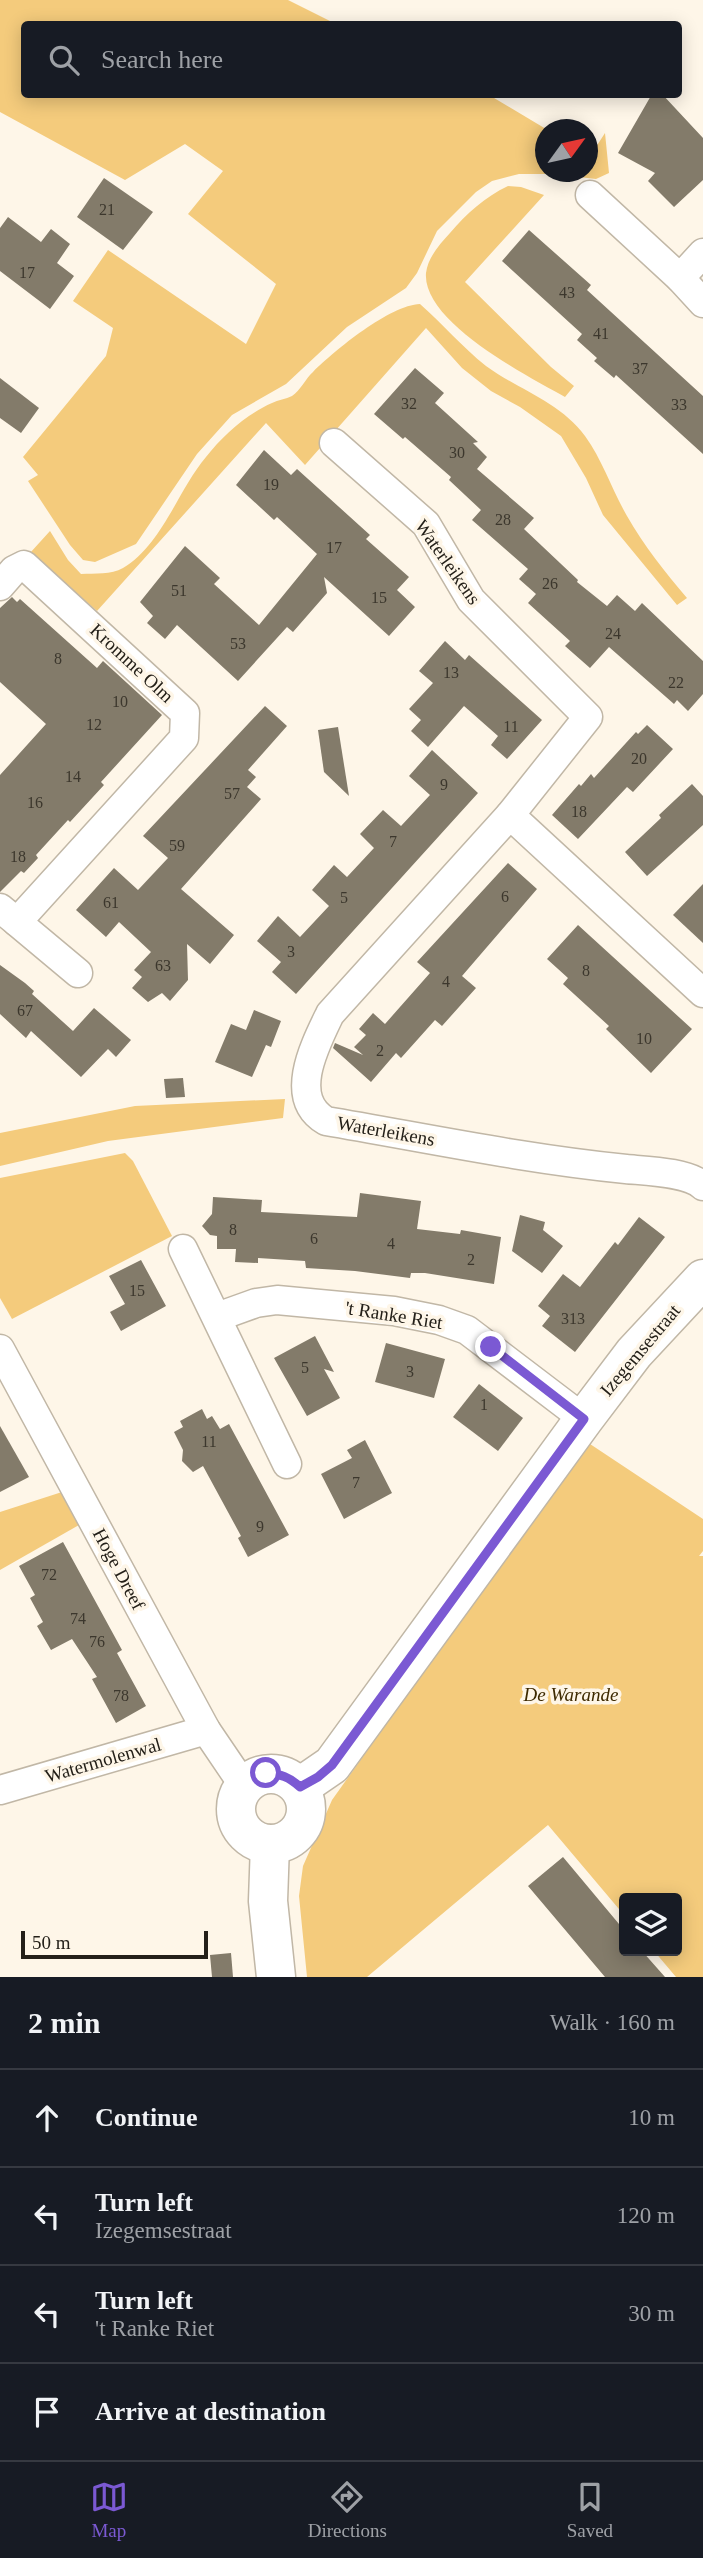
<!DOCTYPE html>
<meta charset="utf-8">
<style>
:root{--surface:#171b24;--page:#242831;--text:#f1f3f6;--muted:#9ea1a6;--line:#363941;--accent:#7b59d3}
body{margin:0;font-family:Georgia,serif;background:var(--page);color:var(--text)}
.controls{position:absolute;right:21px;bottom:21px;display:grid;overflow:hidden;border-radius:7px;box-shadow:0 4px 18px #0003}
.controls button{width:63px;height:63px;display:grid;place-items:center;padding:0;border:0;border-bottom:2px solid var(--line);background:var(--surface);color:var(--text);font:35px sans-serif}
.compass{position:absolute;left:535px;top:119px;width:63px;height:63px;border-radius:50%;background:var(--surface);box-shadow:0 4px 18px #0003;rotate:57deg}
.scale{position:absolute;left:21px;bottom:18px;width:187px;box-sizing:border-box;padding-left:7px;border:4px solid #242019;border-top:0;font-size:19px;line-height:24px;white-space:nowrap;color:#242019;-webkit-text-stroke:5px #fef6e8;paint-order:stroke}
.stop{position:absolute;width:21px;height:21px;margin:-16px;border:5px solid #7b59d3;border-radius:50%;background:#fff}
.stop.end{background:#7b59d3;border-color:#fff;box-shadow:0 2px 7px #0008}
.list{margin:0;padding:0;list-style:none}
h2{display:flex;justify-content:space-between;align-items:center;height:91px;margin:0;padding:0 28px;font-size:30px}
h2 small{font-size:23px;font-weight:400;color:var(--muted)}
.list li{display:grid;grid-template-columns:46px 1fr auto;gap:21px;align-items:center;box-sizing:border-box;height:98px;padding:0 28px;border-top:2px solid var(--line)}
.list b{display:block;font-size:26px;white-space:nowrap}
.list p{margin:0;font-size:23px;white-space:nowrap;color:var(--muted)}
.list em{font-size:23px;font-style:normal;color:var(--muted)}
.icon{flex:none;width:38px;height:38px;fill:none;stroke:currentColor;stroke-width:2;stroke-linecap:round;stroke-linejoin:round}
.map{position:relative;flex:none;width:703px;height:1977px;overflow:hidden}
.search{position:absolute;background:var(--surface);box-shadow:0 4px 18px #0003;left:21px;right:21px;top:21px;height:77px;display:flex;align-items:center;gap:18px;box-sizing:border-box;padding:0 24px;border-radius:7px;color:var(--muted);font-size:26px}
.sheet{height:483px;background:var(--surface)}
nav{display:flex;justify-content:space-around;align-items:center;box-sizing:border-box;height:98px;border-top:2px solid var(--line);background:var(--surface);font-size:19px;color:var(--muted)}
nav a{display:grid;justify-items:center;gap:4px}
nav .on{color:var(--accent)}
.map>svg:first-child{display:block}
</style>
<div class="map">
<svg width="703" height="1977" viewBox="0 0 703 1977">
<rect width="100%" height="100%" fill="#fef6e8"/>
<!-- green -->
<g fill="#f4cb7c">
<path d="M0,0H288L336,24H24V94L489,95L546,129V172H588V153L594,150L605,133L609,173L596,179L553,174H519L492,181L476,192L437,231L417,273L406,288L347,327L286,384L232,415L197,454L136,544L95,562L83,560L70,545L28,481L38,475L23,457L106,356L113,328L73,301L108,250L246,344L276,284L188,214L223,171L185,144L125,180L0,112Z"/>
<path d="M508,186L521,187L544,195L465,282L551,367L574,386L565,397C529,377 422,322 426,273C428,257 440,244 450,233C467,213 485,197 508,186Z"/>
<path d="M420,304C443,324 462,347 486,366C519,390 560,402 585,436C603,461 612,490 627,516C644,546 665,572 687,598L677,605L603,515L586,478L561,436L520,407L491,391L462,368L426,328L305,465L266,423L97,611L30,553L50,531L68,560L81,574C95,573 111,575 123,568C162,545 178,490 206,457C223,435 247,414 272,403C278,400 286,399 292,396C300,391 306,378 313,372C335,350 390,305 420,304Z"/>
<path d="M285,1099L283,1118L108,1141L0,1166V1133L135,1106Z"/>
<path d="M125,1153L133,1161L172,1236L12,1319L0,1298V1178Z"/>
<path d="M587,1442L703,1519V1551L699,1556H703V1977H676L654,1951H677V1898H624V1915L548,1825L367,1977H307L299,1896L303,1866L332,1800Z"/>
<path d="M62,1492L79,1525L0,1570V1512Z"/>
</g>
<!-- building -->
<g fill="#837b6a">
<path d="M652,94H662L703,138V180L674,207L648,181L655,173L618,153Z"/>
<path d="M104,178L153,212L123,250L77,217Z"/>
<path d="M8,217L41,242L51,229L70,244L57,263L74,276L50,309L0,271V228Z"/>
<path d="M529,230L591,285L587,290L703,396V454L616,375L614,378L594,361L597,358L577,340L582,334L502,261Z"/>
<path d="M415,368L444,393L435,403L478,442L473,443L487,457L477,469L534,518L524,529L578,580L577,582L607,606L617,595L635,611L642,603L703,661V694L688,711L677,700L674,704L609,647L590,668L565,646L570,641L528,603L536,594L519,579L528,569L472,520L481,510L449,480L451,477L405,437L403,439L374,414Z"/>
<path d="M0,378L39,408L21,433L0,418Z"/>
<path d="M264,450L291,475L297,469L370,535L366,539L409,577L397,590L415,607L389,636L324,577L327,593L293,632L287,627L238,681L177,625L165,639L147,623L153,616L140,602L185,546L220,578L214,584L259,625L317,554L277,517L274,520L236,485Z"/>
<path d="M12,597L17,602L20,599L97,668L103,661L162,715L101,782L104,785L70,822L68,820L36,855L38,858L24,873L21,871L0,892V775L46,724L0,682V608Z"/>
<path d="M445,641L465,660L469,655L542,720L507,759L491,745L498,736L464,706L428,747L411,731L421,720L409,709L433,683L419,671Z"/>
<path d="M265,706L287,726L248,770L256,777L247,787L261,799L181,889L234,935L210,964L187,944L188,980L170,1001L162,993L148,1002L132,988L142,977L134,970L151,952L119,922L106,937L76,910L114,868L138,890L168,858L143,836Z"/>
<path d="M647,725L673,749L633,792L627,787L578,839L552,815L579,784L581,786L591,774L594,778L636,732L638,734Z"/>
<path d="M338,727L349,796L324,772L318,730Z"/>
<path d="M432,750L478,793L296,994L272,972L281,962L257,941L278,916L300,937L329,906L312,890L334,865L347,877L374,848L360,834L383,810L401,826L430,795L409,776Z"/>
<path d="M692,784L703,796V825L647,876L625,852L661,818L659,815Z"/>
<path d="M508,863L537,889L462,976L476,988L442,1026L435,1020L401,1058L396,1053L371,1082L333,1048L335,1043L363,1055L354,1047L366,1035L359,1029L373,1013L385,1024L430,973L417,962Z"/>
<path d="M703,884V943L673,915Z"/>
<path d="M578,925L692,1029L651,1073L606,1029L609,1026L563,984L568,978L547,959Z"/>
<path d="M0,965L25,983L34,991L32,994L73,1031L94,1008L131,1040L116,1057L108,1049L81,1077L31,1031L26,1038L0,1014Z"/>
<path d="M254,1010L281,1021L271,1047L266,1045L252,1077L215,1062L231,1024L246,1030Z"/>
<path d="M183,1078L185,1097L166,1098L164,1079Z"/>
<path d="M360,1193L421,1201L417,1229L460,1234L461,1230L501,1237L494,1284L425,1273H411L410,1278L355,1271L306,1268L305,1261L258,1258V1263L235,1262L236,1249H217V1236L210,1235L202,1226L212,1214L213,1197L262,1200L261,1212L357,1217Z"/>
<path d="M520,1215L545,1222L543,1230L563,1246L542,1273L512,1251Z"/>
<path d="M639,1217L665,1237L575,1352L542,1326L550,1316L538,1306L563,1274L580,1287L615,1242L618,1245Z"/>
<path d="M141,1260L166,1306L121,1331L110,1312L125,1304L109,1276Z"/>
<path d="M315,1336L334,1372L324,1369L340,1398L307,1416L274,1358Z"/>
<path d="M386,1343L445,1359L434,1398L375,1382Z"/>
<path d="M479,1384L523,1418L498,1451L453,1417Z"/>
<path d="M202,1409L207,1419L212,1416L220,1429L229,1424L289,1535L248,1557L238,1538L241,1536L203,1466L193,1472L182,1461L183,1450L174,1432L183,1427L180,1421Z"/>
<path d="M0,1426L29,1477L0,1492Z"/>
<path d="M365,1440L392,1493L344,1519L321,1474L352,1458L347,1450Z"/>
<path d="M63,1542L122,1650L117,1653L146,1706L116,1723L92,1679L97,1677L72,1639L51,1650L37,1626L43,1622L30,1598L35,1595L19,1566Z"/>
<path d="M563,1857L624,1930V1951H642L665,1977H605L528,1886Z"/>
<path d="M231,1953L233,1977H212L210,1955Z"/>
</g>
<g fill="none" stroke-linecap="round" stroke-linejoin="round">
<defs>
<g id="street">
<path d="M590,195L680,278L703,303"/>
<path d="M680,278L703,253"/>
<path d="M334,443L426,524L471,600L588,717L510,815L703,993"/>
<path d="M0,586L14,570L24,565L185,713L184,738L17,922L0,908"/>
<path d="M510,815L330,1014C315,1045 287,1098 326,1121C426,1138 525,1159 626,1169C647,1171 688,1172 703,1186"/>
<path d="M17,922L78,973"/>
<path d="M183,1249L287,1464"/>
<path d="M217,1317L256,1303L277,1300L394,1311L439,1320L467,1330L584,1419"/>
<path d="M0,1349L206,1730L244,1786"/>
<path d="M0,1790L206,1730"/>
</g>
<g id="secondary">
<circle cx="271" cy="1809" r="35"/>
<path d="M300,1787L332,1765L584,1419L634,1353L703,1279"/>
<path d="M270,1844L268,1901L276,1977"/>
</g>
</defs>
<!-- street casing -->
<use href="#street" stroke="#c1b7a6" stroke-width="31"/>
<!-- secondary casing -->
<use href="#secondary" stroke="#c1b7a6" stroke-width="41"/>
<!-- street -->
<use href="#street" stroke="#fff" stroke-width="28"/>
<!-- secondary -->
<use href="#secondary" stroke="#fff" stroke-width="38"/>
</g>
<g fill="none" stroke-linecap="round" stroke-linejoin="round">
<!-- route -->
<path stroke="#7b59d3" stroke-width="9" d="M266,1773C281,1774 289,1777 300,1787L318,1777L332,1765L584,1419L491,1347"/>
</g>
<g text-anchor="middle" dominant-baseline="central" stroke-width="7" stroke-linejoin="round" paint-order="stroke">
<!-- number labels -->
<g font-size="16" fill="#3c372d">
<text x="107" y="209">21</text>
<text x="27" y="272">17</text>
<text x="567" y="292">43</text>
<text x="601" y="333">41</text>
<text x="640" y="368">37</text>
<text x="409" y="403">32</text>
<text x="679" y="404">33</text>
<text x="457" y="452">30</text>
<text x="271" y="484">19</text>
<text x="503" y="519">28</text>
<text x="334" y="547">17</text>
<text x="550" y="583">26</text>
<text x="179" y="590">51</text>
<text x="379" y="597">15</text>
<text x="613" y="633">24</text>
<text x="238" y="643">53</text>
<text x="58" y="658">8</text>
<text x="451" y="672">13</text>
<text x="676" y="682">22</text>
<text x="120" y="701">10</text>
<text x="94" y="724">12</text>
<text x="511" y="726">11</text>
<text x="639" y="758">20</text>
<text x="73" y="776">14</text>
<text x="444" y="784">9</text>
<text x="232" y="793">57</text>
<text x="35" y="802">16</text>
<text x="579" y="811">18</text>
<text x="393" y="841">7</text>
<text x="177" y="845">59</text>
<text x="18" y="856">18</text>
<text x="505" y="896">6</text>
<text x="344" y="897">5</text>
<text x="111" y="902">61</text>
<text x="291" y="951">3</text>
<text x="163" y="965">63</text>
<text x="586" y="970">8</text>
<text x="446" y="981">4</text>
<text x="25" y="1010">67</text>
<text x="644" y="1038">10</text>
<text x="380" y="1050">2</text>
<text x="233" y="1229">8</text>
<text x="314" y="1238">6</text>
<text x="391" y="1243">4</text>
<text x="471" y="1259">2</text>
<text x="137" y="1290">15</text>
<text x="573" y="1318">313</text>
<text x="305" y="1367">5</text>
<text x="410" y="1371">3</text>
<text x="484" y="1404">1</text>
<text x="209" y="1441">11</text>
<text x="356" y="1482">7</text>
<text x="260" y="1526">9</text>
<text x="49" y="1574">72</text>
<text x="78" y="1618">74</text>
<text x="97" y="1641">76</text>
<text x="121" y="1695">78</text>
</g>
<!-- street labels -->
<g font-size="19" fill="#242019" stroke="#fef6e8">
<text transform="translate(448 562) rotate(55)">Waterleikens</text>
<text transform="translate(132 663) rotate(43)">Kromme Olm</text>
<text transform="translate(386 1131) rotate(10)">Waterleikens</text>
<text transform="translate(394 1315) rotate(9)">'t Ranke Riet</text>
<text transform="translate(640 1350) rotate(-50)">Izegemsestraat</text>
<text transform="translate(119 1569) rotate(62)">Hoge Dreef</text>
<text transform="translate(103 1760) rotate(-16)">Watermolenwal</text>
</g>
<!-- park labels -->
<g font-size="19" font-style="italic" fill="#3e2a00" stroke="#fef6e8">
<text x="571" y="1694">De Warande</text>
</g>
</g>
</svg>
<div class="controls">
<button><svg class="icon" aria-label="layers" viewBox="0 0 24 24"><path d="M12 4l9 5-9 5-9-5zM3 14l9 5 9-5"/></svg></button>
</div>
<svg class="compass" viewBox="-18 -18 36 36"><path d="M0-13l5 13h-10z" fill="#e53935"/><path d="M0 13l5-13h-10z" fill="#9ea1a6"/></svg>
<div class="scale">50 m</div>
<div class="stop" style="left:266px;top:1773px"></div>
<div class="stop end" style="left:491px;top:1347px"></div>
<div class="search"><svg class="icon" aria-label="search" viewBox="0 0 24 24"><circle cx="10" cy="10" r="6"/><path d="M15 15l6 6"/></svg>Search here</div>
</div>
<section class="sheet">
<h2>2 min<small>Walk · 160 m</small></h2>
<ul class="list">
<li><svg class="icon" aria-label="ahead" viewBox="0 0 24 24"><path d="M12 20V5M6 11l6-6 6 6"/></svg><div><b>Continue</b></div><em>10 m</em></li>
<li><svg class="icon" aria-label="left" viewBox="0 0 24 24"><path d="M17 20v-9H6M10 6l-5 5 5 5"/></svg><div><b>Turn left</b><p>Izegemsestraat</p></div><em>120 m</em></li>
<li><svg class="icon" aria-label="left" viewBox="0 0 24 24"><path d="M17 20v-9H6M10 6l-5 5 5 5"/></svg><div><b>Turn left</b><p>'t Ranke Riet</p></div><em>30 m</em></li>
<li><svg class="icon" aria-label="arrive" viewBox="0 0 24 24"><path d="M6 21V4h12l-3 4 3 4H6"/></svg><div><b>Arrive at destination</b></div></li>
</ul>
</section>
<nav>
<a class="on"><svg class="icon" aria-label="map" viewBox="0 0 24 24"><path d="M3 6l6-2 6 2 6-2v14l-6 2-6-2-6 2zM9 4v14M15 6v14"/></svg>Map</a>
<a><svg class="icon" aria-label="directions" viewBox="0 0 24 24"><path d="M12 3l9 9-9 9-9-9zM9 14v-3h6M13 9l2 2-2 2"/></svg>Directions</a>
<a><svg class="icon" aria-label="saved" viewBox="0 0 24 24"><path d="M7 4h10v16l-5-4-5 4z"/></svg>Saved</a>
</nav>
